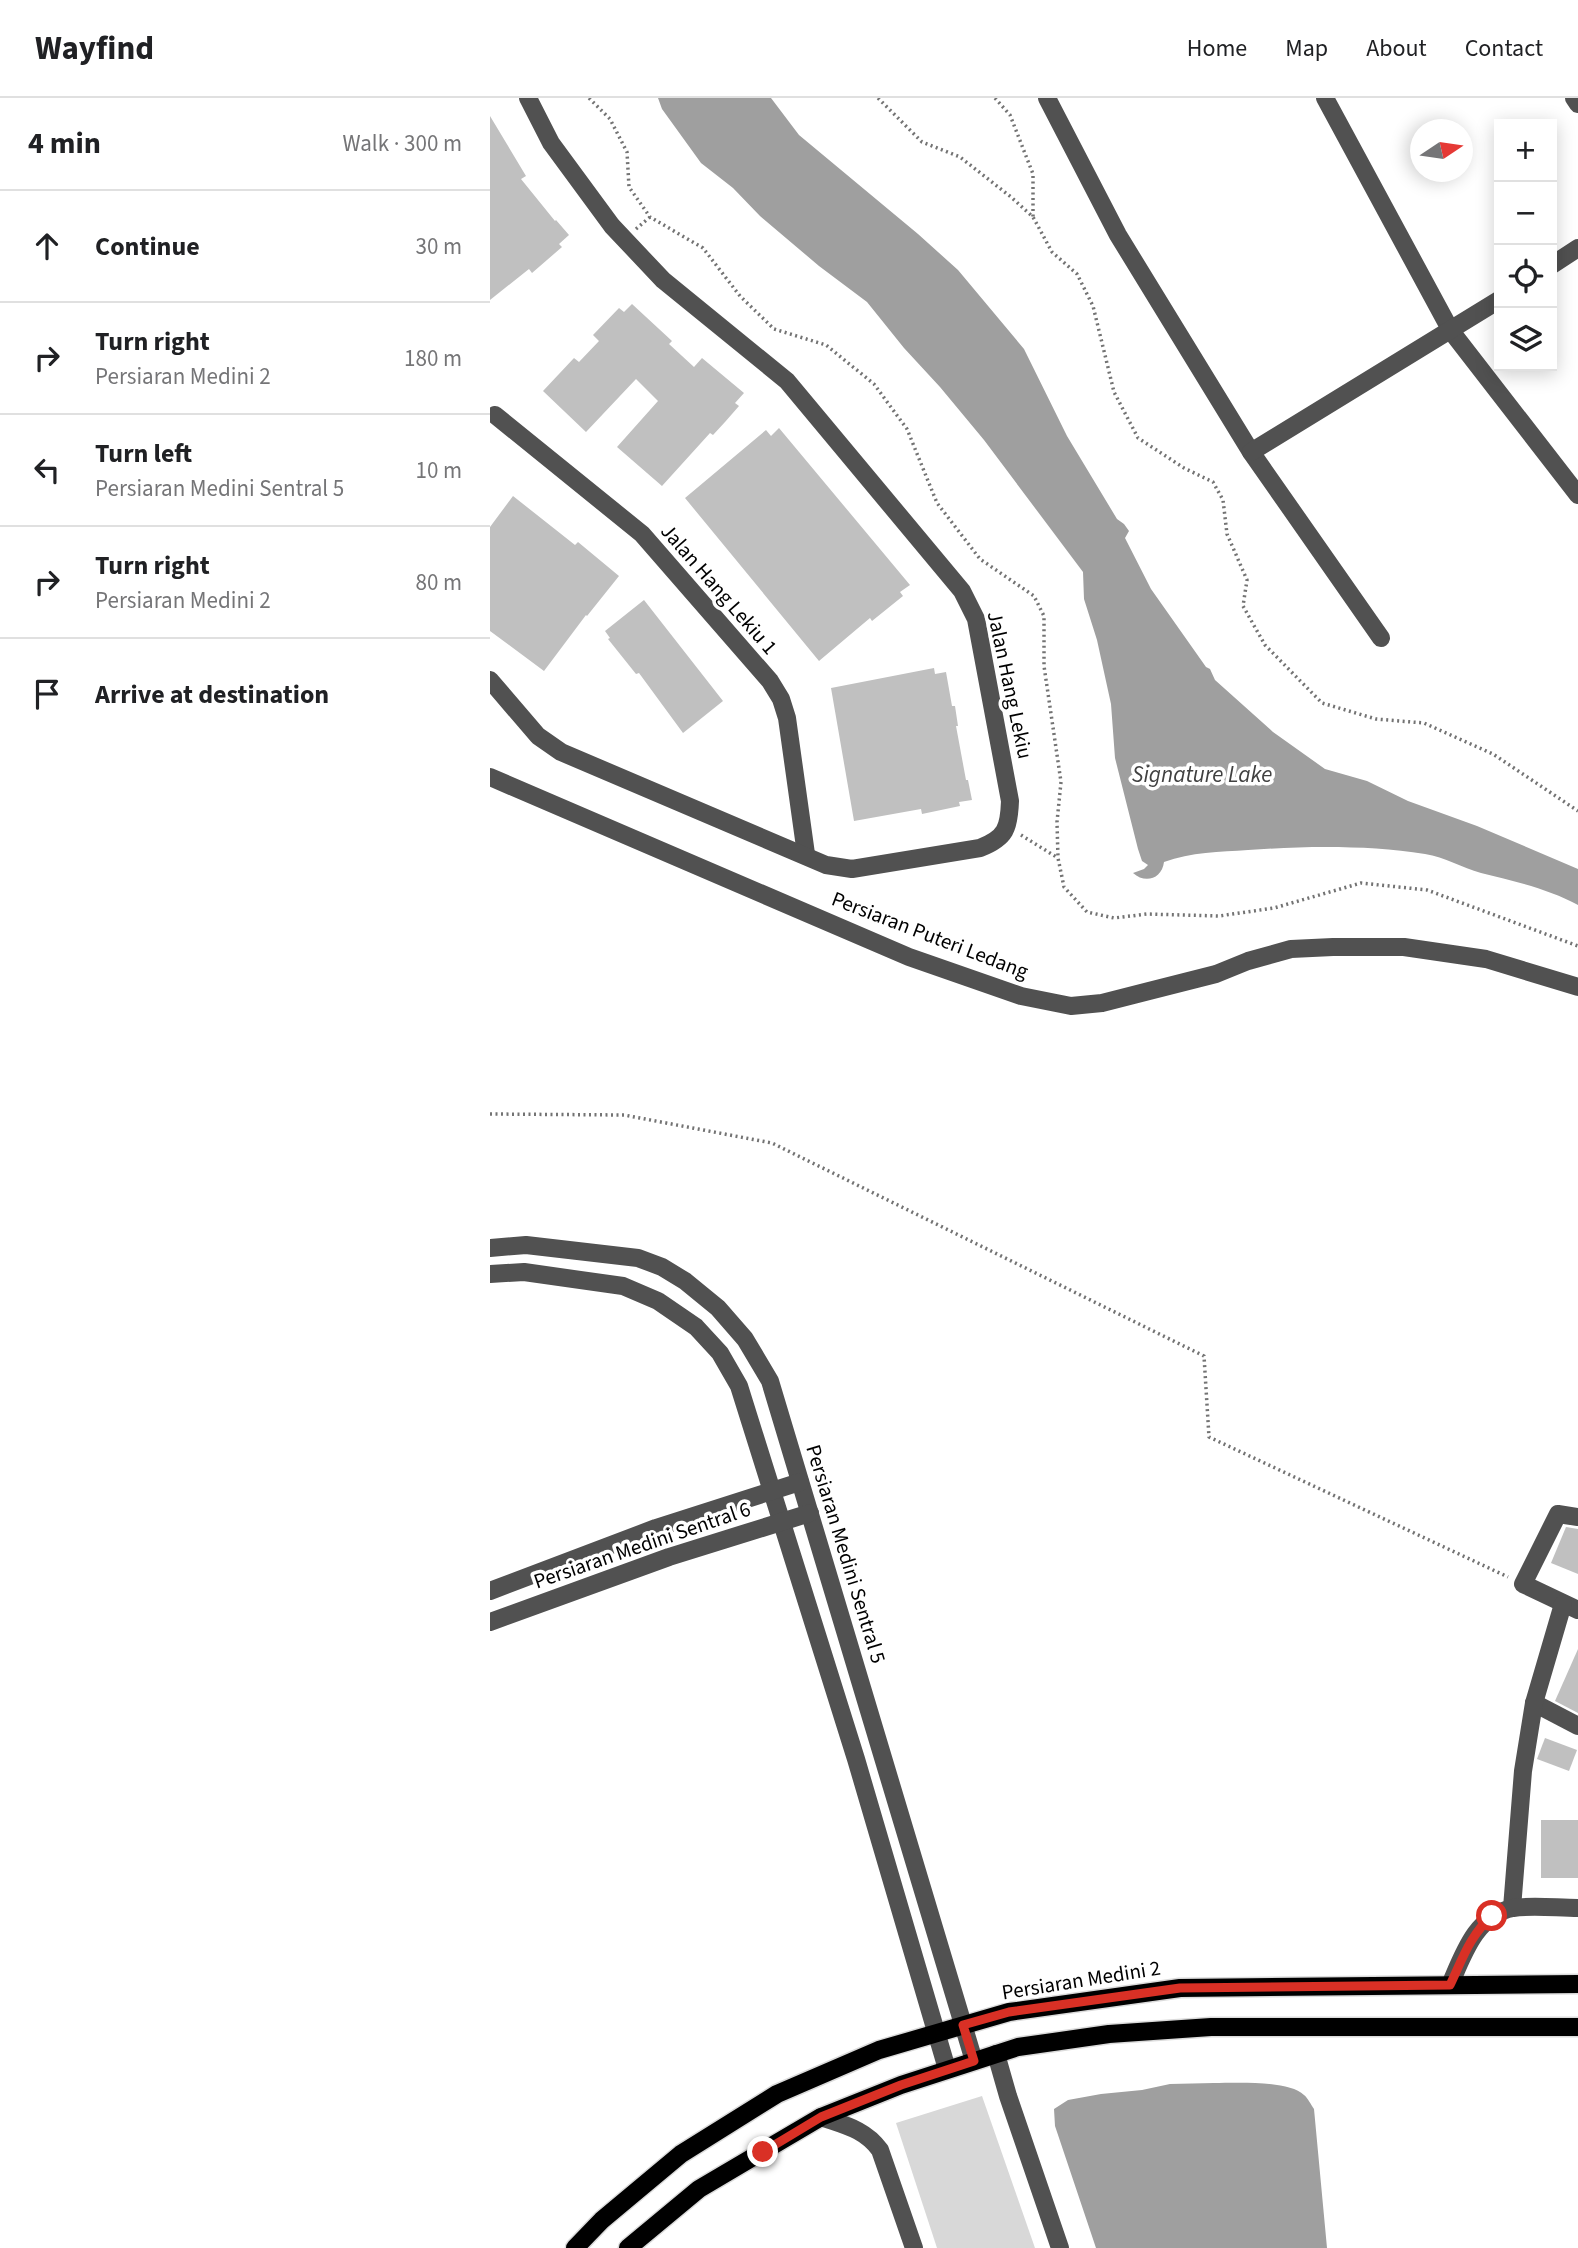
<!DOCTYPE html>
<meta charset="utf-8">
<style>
:root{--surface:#fff;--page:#f6f6f6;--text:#202124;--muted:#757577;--line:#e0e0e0}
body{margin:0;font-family:"Source Sans 3",sans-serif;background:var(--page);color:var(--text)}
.controls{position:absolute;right:21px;top:21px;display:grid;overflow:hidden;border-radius:0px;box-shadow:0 4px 18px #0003}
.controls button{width:63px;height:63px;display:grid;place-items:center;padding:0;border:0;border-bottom:2px solid var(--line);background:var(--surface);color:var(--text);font:35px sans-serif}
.compass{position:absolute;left:920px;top:21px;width:63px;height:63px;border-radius:50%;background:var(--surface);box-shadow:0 4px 18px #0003;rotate:77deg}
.stop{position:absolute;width:21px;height:21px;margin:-16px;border:5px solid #d93025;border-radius:50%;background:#fff}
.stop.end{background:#d93025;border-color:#fff;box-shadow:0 2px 7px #0008}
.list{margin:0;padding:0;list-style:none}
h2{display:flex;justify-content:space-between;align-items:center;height:91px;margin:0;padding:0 28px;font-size:30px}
h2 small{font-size:23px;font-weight:400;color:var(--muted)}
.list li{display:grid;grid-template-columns:46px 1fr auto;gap:21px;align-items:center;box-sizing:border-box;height:112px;padding:0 28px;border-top:2px solid var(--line)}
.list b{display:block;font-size:26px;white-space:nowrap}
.list p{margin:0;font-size:23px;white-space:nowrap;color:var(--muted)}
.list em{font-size:23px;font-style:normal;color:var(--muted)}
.icon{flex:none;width:38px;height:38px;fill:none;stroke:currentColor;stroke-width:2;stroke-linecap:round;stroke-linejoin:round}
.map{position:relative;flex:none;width:1088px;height:2150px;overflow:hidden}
header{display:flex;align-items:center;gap:42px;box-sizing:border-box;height:98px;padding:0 35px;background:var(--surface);border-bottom:2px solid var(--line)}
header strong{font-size:33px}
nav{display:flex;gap:38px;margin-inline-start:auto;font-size:24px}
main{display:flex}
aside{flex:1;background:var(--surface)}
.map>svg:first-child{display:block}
</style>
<header>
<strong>Wayfind</strong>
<nav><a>Home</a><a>Map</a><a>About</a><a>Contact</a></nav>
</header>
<main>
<aside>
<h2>4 min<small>Walk · 300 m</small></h2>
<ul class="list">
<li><svg class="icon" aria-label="ahead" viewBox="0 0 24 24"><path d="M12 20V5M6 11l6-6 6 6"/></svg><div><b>Continue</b></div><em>30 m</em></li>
<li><svg class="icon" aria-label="right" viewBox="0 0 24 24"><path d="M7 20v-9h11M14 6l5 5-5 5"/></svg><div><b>Turn right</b><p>Persiaran Medini 2</p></div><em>180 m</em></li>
<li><svg class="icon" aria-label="left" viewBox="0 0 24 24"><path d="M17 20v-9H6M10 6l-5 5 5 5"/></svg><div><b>Turn left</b><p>Persiaran Medini Sentral 5</p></div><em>10 m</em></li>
<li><svg class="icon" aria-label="right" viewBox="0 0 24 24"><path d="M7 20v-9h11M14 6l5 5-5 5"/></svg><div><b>Turn right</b><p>Persiaran Medini 2</p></div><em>80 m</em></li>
<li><svg class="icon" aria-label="arrive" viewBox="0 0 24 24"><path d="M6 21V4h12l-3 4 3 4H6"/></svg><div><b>Arrive at destination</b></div></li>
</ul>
</aside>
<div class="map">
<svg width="1088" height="2150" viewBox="0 0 1088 2150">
<rect width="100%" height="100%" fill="#fff"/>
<!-- green -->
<path fill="#d8d8d8" d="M492,1998L545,2150H447L406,2025Z"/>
<!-- water -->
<g fill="#9f9f9f">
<path d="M168,0H281L309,37L428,136L468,172L534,251L577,338L627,421L634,426L639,433L635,440L661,491L716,569L720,571L725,582L783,634L835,671L877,683L918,703L987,728L1088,771V807C1059,791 1024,783 991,775C972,770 955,759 935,756C878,747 816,748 758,752C730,754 701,754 674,764C672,781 655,786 643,775L654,771L658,767L652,763L648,751L625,660L621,606L607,542L594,501L593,474L494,342L450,289L414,250L377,204L329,168L270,118L243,90L211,65L172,11Z"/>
<path d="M724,1985C746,1985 798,1982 814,1997C818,2000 821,2007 824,2011L837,2150H606L565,2028L564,2011L578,2002L611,1996L652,1992L680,1986Z"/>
</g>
<!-- building -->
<g fill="#c0c0c0">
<path d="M0,18L36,78L31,81L65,123L66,122L79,137L69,146L72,149L42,175L39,171L0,202Z"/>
<path d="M142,206L182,243L179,246L204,269L212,260L254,295L245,305L249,308L235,324L223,337L220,335L172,388L127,349L168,303L146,281L96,334L53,293L84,260L89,264L109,243L103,237L129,210L134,214Z"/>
<path d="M289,330L420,487L410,494L413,498L382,523L380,520L329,563L195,400L276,332L281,338Z"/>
<path d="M23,398L85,447L88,444L129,478L97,518L96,517L54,573L0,533V429Z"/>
<path d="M154,502L233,603L193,635L149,575L146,576L118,541L120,540L115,533Z"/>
<path d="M444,570L445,576L456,574L462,608H465L468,628H466L476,682H478L482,702L469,704L470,708L432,716L431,711L364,723L341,590Z"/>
<path d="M1076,1429L1088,1431V1476L1061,1465Z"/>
<path d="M1088,1551V1615L1065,1603Z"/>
<path d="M1055,1640L1087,1652L1079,1673L1047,1661Z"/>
<rect x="1051" y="1722" width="37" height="58"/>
</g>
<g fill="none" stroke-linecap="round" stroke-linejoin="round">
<defs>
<g id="major">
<path d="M85,2150L112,2122L191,2056L287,1996L389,1952L519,1914L690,1890L1088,1886"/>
<path d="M138,2150L209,2091L331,2019L411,1987L528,1949L619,1936L721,1929H1088"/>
</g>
</defs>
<!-- major casing -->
<use href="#major" stroke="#dbdbdb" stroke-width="21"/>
<!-- path -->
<g stroke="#737373" stroke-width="3.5" stroke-dasharray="2 3.5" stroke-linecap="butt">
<path d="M99,0L120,21L137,54L139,89L160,119L213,150L250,198L284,231L336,247L384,286L417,331L447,405L490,461L544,498L554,518V568L571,684L567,724L568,760L574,789L597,814L624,820L657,816L729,818L784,810L871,785L937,792L1088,848"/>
<path d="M388,0L432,44L470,59L521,99L543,119L562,154L587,176L603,208L624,294L648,340L694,370L723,384L733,402L737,436L757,482L753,508L775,547L832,605L886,621L934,625L1003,656L1088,713"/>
<path d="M505,0L520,17L543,76V119"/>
<path d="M146,131L160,119"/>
<path d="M531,737L568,760"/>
<path d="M0,1016L134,1017L282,1045L714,1258L719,1339L1018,1479"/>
</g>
<!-- minor -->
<g stroke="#515151" stroke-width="18">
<path d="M557,0L628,137L761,354L891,540"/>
<path d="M835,0L961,233L1088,397"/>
<path d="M1084,0L1088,6"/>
<path d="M1062,167L1088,150"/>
<path d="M5,317L152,436L280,583L291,601L297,620L316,756"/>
<path d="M761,354L1009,202"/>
<path d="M0,582L48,638L71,654L336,767L362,771L490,750C516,740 519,730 520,703L486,521L472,493L297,283L173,182L122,128L61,45L38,0"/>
<path d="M0,679L419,859L531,898L581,908L612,905L659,893L726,876L758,863L801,851L843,849H914L996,861L1088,889"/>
<path d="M0,1150L36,1147L148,1160L172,1169L195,1183L228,1210L255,1241L280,1283L484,1963"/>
<path d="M0,1176L34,1174L133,1188L168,1203L206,1229L230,1255L249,1288L366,1661L457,1971"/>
<path d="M1088,1419L1068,1416L1033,1486L1088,1512"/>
<path d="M0,1493L166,1430L310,1384"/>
<path d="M0,1524L179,1459L320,1415"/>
<path d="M1044,1605L1088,1628"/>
<path d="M1022,1810L1033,1673L1044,1605L1073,1506"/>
<path d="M960,1887C973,1857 986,1817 1023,1810C1043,1807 1067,1810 1088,1810"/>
<path d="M506,1956L518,1998L570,2150"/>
<path d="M331,2019C354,2027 375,2031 390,2052L424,2150"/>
</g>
<!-- major -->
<use href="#major" stroke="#000" stroke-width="18"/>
</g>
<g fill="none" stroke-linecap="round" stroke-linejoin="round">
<!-- route -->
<path stroke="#d93025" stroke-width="9" d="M273,2054L331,2019L411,1987L484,1963L473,1927L519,1914L690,1890L960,1887C972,1862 980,1837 1002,1818"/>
</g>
<g text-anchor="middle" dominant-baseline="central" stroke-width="7" stroke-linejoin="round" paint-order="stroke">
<!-- street labels -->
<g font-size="21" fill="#000" stroke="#fff">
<text transform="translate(229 491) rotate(49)">Jalan Hang Lekiu 1</text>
<text transform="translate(520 587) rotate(78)">Jalan Hang Lekiu</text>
<text transform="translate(440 837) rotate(21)">Persiaran Puteri Ledang</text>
<text transform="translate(152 1447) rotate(-19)">Persiaran Medini Sentral 6</text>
<text transform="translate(356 1456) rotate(73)">Persiaran Medini Sentral 5</text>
<text transform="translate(591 1882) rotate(-9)">Persiaran Medini 2</text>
</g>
<!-- water labels -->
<g font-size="23" font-style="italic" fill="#404040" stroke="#fff">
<text x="712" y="676">Signature Lake</text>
</g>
</g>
</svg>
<div class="controls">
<button>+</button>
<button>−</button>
<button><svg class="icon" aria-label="locate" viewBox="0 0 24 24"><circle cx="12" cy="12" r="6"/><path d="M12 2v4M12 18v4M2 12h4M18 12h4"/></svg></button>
<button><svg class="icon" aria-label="layers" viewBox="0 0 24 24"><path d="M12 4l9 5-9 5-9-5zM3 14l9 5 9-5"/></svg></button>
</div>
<svg class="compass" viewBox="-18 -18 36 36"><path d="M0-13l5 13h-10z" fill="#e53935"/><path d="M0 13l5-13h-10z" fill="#757577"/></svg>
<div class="stop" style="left:1002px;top:1818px"></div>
<div class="stop end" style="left:273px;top:2054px"></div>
</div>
</main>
